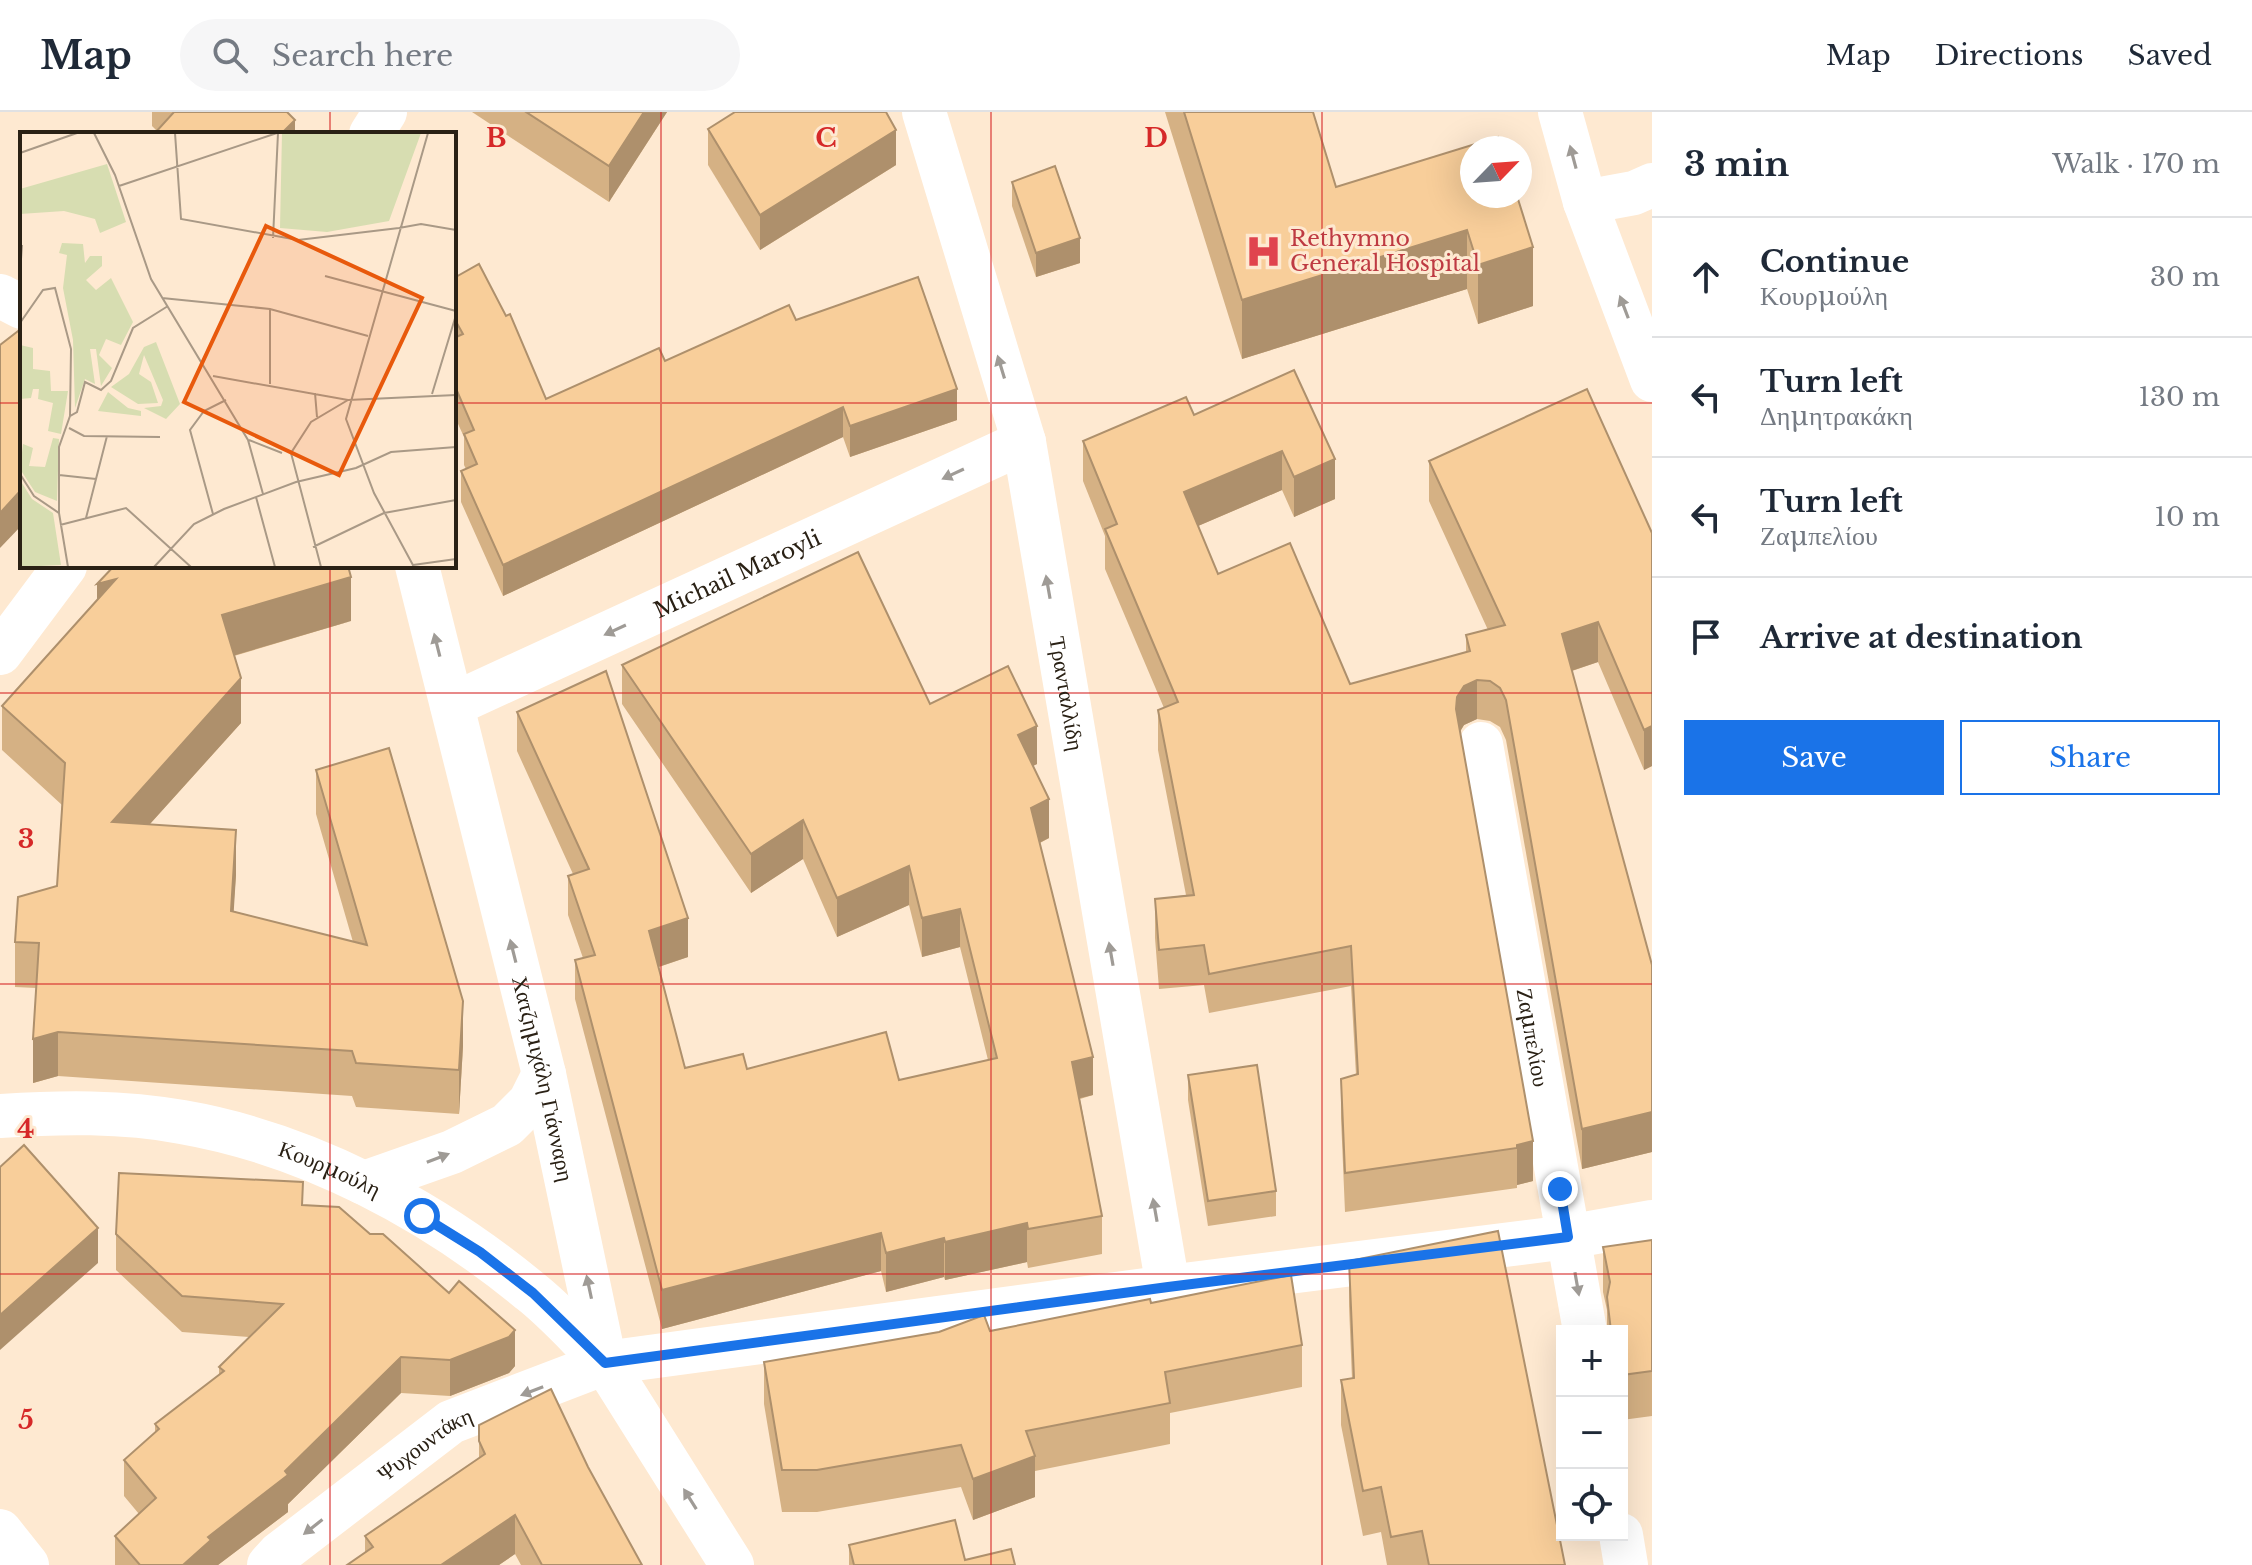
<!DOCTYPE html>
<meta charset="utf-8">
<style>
:root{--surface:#fff;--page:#f6f6f7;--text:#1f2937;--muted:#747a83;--line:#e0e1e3;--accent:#1a73e8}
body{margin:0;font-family:"Libre Baskerville",serif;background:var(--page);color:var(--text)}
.controls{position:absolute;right:24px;bottom:24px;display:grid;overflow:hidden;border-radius:0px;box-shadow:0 8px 32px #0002}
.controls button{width:72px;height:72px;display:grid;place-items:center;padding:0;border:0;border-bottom:2px solid var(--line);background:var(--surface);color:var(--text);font:40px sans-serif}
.compass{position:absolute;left:1460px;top:24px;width:72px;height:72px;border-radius:50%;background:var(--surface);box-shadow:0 8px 32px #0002;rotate:65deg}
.stop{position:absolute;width:24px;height:24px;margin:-18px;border:6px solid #1a73e8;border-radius:50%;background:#fff}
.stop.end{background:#1a73e8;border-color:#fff;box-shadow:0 2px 8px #0008}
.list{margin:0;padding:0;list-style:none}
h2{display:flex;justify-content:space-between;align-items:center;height:104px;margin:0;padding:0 32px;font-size:34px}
h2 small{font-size:26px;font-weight:400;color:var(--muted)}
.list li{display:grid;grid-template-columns:52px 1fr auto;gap:24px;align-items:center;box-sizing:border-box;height:120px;padding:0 32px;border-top:2px solid var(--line)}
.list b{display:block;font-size:30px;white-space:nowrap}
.list p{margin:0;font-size:26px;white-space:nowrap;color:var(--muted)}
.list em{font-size:26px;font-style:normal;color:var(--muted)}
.actions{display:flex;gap:16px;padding:24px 32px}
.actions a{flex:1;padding:18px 0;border:2px solid var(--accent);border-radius:0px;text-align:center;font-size:28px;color:var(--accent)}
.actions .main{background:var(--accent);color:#fff}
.icon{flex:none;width:44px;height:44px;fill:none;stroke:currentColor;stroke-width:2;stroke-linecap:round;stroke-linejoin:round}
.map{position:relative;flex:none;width:1652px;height:1453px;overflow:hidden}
header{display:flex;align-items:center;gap:48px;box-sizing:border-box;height:112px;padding:0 40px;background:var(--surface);border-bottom:2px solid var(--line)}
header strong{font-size:38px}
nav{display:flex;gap:44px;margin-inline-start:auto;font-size:28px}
.search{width:560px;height:72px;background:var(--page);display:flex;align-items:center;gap:20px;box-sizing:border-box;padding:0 28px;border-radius:44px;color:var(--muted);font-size:30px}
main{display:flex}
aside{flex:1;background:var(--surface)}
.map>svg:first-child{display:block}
</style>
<header>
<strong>Map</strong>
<div class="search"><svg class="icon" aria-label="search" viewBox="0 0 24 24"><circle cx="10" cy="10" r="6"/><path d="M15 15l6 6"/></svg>Search here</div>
<nav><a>Map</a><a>Directions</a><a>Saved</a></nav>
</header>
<main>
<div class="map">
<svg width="1652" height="1453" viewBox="0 0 1652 1453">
<rect width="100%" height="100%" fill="#fee9d1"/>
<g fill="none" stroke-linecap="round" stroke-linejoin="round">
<!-- minor -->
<g stroke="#fff" stroke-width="44">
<path id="s1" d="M924,0L1024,330L1168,1175"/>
<path d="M1560,0L1585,90L1652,268"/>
<path d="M371,22L385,0"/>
<path d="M1585,90L1634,81L1652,73"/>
<path d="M0,184L22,195"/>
<path id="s2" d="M417,454L544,962L605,1251L732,1453"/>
<path d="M0,541L65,454"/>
<path id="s3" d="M452,593L1024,330"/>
<path id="s4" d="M1481,632L1585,1219"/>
<path d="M364,1071L452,1040L507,1013L530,990L544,962"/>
<path d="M0,1419L27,1453"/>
<path d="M1621,1423L1626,1453"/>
</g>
<!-- major -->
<g stroke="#fff" stroke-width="44">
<path id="s5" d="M0,1004C61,1000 122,999 182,1010C309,1032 432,1098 530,1179C557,1200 580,1227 605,1251"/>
<path id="s6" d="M269,1453L279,1442L451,1310L605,1251L1168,1175L1568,1125L1652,1110"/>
</g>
</g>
<!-- wall -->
<g fill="#d5b184">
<path d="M152,0H287L295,22L157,19L152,14Z"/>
<path d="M472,0H667L609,90Z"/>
<path d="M1165,0H1313L1336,75L1498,25L1533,194L1478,212L1467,177L1242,247Z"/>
<path d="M708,17L896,53L760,138L708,53Z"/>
<path d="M1012,70L1080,151L1036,165L1012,94Z"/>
<path d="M454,166L546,287L796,208L957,308L850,345L843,325L503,484L461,390V359L466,357L464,353V325L454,303Z"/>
<path d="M1294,258L1335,387L1294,405L1282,378L1198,414L1218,462L1350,572L1466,540V523L1488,518L1429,389V349L1652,421V654L1644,658L1598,550L1572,559L1652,853V1040L1582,1057L1506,628L1500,615L1490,609L1477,607L1464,613L1460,620L1533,1069L1517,1073V1076L1345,1100L1341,1006V967L1356,963L1351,874L1209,901L1204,873L1159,877L1155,826V787L1186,783L1158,638V598L1164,596L1105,457V424L1083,369V329L1194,303Z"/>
<path d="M351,509L234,544L241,611L150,712L236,763L233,799L353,830L316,702V658L463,934L459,1002L356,995L352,984L58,964L33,971L36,876L15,875V830L57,774L62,693L2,638V594Z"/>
<path d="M622,553L930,592L1037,652L1033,654L1049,726L1040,731L1093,983L1080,987L1102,1104V1142L1028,1156L1027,1150L945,1168L944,1165L886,1180L881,1159L662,1217L575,887V848L583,846L568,803V764L573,762L517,639V600L688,845L659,855L685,956L747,957L899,968L988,948L960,835L922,845L909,793L837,825L803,747L751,781L622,592Z"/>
<path d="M1188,963L1276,1079V1104L1208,1114L1188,988Z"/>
<path d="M303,1093L515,1254L509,1261L450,1284L401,1281L288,1392V1400L218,1453H115V1424L139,1402L124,1384V1348L155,1321V1312L219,1263V1255L249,1225L182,1220L116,1158V1122Z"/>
<path d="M1652,1128V1304L1622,1308V1219H1607V1198L1603,1180V1135Z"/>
<path d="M1349,1149L1565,1453H1387L1381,1420L1363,1424L1341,1313V1268L1352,1267L1349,1194Z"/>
<path d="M1151,1191L1302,1233V1275L1170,1301V1332L1035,1359V1385L973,1408L961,1375L817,1400H782L764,1292V1250L990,1219Z"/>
<path d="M479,1313L588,1355L642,1453H521L515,1442L499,1453H347L365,1441V1424L479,1346Z"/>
<path d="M849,1433L965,1448L1015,1453H849Z"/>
</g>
<!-- shaded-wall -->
<g fill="#ae906c">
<path d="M644,0H667L609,90V54Z"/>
<path d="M295,8V22H281Z"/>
<path d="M896,18V53L760,138V103Z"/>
<path d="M1467,118V177L1242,247V188Z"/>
<path d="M1080,126V151L1036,165V141Z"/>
<path d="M1533,135V194L1478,212V153Z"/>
<path d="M957,277V308L850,345V314Z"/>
<path d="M843,295V325L503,484V453Z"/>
<path d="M1282,339V378L1184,420V380Z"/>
<path d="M1335,347V387L1294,405V365Z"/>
<path d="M22,377V413L0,436V401Z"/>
<path d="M351,465V509L222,547V503Z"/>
<path d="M116,467L97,517V472Z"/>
<path d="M1598,510V550L1562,562V522Z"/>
<path d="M241,566V611L112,754V710Z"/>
<path d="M1477,568V607L1464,613L1457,624V585L1464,574Z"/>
<path d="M1037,614V652L1018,661V623Z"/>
<path d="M1652,614V654L1644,658V618Z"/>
<path d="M1049,687V726L1031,735V696Z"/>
<path d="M803,708V747L751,781V742Z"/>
<path d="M236,718V763L231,843V799Z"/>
<path d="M909,754V793L837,825V786Z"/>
<path d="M960,797V835L922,845V806Z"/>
<path d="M688,806V845L649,858V819Z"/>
<path d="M463,889V934L459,1002V958Z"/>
<path d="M58,920V964L33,971V927Z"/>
<path d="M1093,945V983L1072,988V950Z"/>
<path d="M1652,1000V1040L1582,1057V1017Z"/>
<path d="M1533,1029V1069L1517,1073V1033Z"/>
<path d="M1027,1111V1150L945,1168V1130Z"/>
<path d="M98,1116V1151L0,1238V1203Z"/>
<path d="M881,1121V1159L662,1217V1178Z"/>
<path d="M944,1126V1165L886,1180V1141Z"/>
<path d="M515,1218V1254L509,1261L450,1284V1248Z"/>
<path d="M401,1245V1281L288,1392V1400L218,1453H183L208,1425L285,1359Z"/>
<path d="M1035,1344V1385L973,1408V1367Z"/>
<path d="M515,1403V1442L499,1453H441Z"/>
</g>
<!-- building -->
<g fill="#f8ce9a" stroke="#ae906c" stroke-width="2">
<path d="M174,0H287L295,8L281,22H154Z"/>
<path d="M526,0H644L609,54Z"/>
<path d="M735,0H886L896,18L760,103L708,17Z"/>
<path d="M1184,0H1313L1336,75L1498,25L1501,36H1472V84H1517L1533,135L1478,153L1467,118L1242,188Z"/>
<path d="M1055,54L1080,126L1036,141L1012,70Z"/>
<path d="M479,152L506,204L510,202L546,287L659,236L665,249L789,193L796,208L918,165L957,277L850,314L843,295L503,453L461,359L477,352L464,322L474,318L454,272V226L463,222L454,206V166Z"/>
<path d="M22,216V377L0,401V233Z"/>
<path d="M1294,258L1335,347L1294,365L1282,339L1184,380L1218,462L1290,431L1350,572L1470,539L1466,523L1505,513L1429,349L1587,277L1652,421V614L1644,618L1598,510L1562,522L1652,853V1000L1582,1017L1506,588L1500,576L1490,569L1477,568L1464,574L1457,585L1456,597L1533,1029L1517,1033V1036L1345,1061L1341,967L1358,962L1351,834L1209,862L1204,833L1159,838L1155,787L1194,783L1158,598L1178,590L1105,417L1117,412L1083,329L1186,285L1194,303Z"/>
<path d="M858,440L930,592L1008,554L1037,614L1018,623L1049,687L1031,696L1093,945L1072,950L1102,1104L1028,1117L1027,1111L945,1130L944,1126L886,1141L881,1121L662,1178L575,848L595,843L568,764L589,757L517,600L606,559L688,806L649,819L685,956L743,942L747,957L886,920L899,968L997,946L960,797L922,806L909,754L837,786L803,708L751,742L622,553Z"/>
<path d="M114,454H348L351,465L222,503L241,566L112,710L236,718L231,799L367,833L316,658L389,636L463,889L459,958L356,951L352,939L58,920L33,927L39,831L15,830L18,785L57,774L65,651L2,594L116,467L97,472Z"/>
<path d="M1257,953L1276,1079L1208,1089L1188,963Z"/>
<path d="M24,1033L98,1116L0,1203V1055Z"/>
<path d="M119,1061L303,1070L302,1093L339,1095L370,1122H383L449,1181L459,1169L515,1218L509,1225L450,1248L401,1245L285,1359L288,1363L208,1425L211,1428L183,1453H140L115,1424L156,1386L124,1348L159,1317L155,1312L224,1259L219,1255L283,1192L182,1184L116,1122Z"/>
<path d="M1498,1119L1565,1453H1429L1422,1419L1391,1425L1381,1375L1363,1379L1341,1268L1354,1266L1349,1149Z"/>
<path d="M1652,1128V1259L1622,1263V1219H1611L1607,1185L1610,1170L1603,1135Z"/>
<path d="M1291,1163L1302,1233L1165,1260L1170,1291L1026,1319L1035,1344L973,1367L961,1333L817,1358H782L764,1250L939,1220L984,1203L990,1219L1150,1187L1151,1191Z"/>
<path d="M551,1277L588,1355L642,1453H542L515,1403L441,1453H347L373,1435L365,1424L485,1342L479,1329V1313Z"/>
<path d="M955,1408L965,1448L1011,1437L1015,1453H854L849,1433Z"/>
</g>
<!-- one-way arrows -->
<defs><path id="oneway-solid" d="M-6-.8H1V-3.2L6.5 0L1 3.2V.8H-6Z" transform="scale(2)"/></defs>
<g fill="#9f9b96">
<use href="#oneway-solid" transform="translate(1573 45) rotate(-105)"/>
<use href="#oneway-solid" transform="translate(1624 195) rotate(-111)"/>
<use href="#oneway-solid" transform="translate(1001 255) rotate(-107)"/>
<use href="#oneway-solid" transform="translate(953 362) rotate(155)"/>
<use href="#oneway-solid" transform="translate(1048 475) rotate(-100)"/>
<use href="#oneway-solid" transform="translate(615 518) rotate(155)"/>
<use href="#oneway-solid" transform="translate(437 533) rotate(-104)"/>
<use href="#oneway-solid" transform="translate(513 839) rotate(-104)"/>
<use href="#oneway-solid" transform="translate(1111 842) rotate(-100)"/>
<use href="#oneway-solid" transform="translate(438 1046) rotate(-21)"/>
<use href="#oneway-solid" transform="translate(1155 1098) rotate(-100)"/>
<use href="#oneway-solid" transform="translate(1577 1172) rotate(80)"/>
<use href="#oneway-solid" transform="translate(589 1175) rotate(-102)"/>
<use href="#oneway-solid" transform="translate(532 1279) rotate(159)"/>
<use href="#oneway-solid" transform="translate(690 1387) rotate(-122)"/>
<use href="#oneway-solid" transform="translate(313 1415) rotate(142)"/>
</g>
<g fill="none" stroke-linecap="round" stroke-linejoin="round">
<!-- route -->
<path stroke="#1a73e8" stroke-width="10" d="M422,1104L480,1140L533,1181L605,1251L1168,1175L1568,1125L1560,1077"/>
</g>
<!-- grid -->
<path fill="none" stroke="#d62828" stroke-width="2" stroke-opacity="0.55" d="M330,0V22M661,0V1453M991,0V1453M1322,0V1453M0,291H22M454,291H1652M330,454V1453M0,581H1652M0,872H1652M0,1162H1652"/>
<!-- icons -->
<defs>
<symbol id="hospital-bare" viewBox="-9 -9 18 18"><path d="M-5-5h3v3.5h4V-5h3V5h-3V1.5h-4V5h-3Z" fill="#e0444e" stroke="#fee9d1" stroke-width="2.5" paint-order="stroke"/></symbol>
</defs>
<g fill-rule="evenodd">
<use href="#hospital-bare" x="1238" y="114" width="51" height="51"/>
</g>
<g text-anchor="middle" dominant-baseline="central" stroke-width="6" stroke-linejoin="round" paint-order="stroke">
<!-- health labels -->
<g font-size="22" fill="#be3a42" stroke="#fee9d1" text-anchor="start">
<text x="1290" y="126">Rethymno<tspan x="1290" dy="25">General Hospital</tspan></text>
</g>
<!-- street labels -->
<g font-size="22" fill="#2a2115" stroke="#fee9d1">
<text stroke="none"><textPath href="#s3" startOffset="314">Michail Maroyli</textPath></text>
<text stroke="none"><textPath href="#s1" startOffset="600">Τρανταλλίδη</textPath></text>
<text stroke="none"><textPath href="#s4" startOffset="298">Ζαμπελίου</textPath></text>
<text stroke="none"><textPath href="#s2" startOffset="528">Χατζημιχάλη Γιάνναρη</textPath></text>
<text stroke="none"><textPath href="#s5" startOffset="338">Κουρμούλη</textPath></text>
<text stroke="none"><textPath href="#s6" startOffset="198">Ψυχουντάκη</textPath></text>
</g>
</g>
<!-- overview -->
<g transform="translate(20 20)">
<rect width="436" height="436" fill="#fee9d1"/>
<path d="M262,1H401L369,89L307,100L260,96ZM87,32L106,90L80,101L75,87L44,79L0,82V57ZM42,111L63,112L65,131L70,124H82V134L66,148L76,158L91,146L113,190L101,213L86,207L79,223L92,236L81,254L76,217H70L75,252L65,247L55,276L53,208L43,156L47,123L39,121ZM136,210L160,272L146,287L124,276L141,274L143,268L124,223L119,242L131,250L138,271L118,272L91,255L109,242L124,215ZM0,213L13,216V237L30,239L31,259H48L41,302L28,299L33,271L18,267L19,257H13L11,266L0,267ZM88,260L108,276L121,279V284L78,279ZM33,306L39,307L37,369L15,360L0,337L3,312L13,316L9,334L25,335ZM0,348L12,367L33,381L41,433L0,435Z" fill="#d7ddb1"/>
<path fill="none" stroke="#a99986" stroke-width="2" d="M74,1L95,43L131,147L228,308L243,362M155,1L161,87L278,108L379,96M0,21L57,1M99,54L257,1M379,96L401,92L436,98M253,106L258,1M0,141L2,113M305,144L436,179M142,166L250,177L348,204M0,191L23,158L35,156L51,217L50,284L57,280L65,250L81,258L91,249L113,196L148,174M193,244L328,268L436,263M250,252V177M295,261L297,285M412,262L436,183M49,296L64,304L140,305M229,308L262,321M0,342L14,364L39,381V315L50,284M39,343L76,347M236,365L255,435M39,381L48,435M193,382L170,298L184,279L206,268M66,386L87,304M40,393L106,376L171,435M293,415L364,381L436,368M393,433L436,427M134,435L174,392L204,377L276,350L336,336L371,320L436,315M301,435L271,321L291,290L328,268M394,435L354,361L326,287L408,1"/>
<path fill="#e8590c" fill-opacity="0.15" stroke="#e8590c" stroke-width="4" d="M246,94L402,166L319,343L164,270Z"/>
<rect width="436" height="436" fill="none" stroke="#2a2115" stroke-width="4"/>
</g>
<g font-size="26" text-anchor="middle" font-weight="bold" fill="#d62828" stroke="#fee9d1" stroke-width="6" stroke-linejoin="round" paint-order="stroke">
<text x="496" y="35">B</text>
<text x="826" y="35">C</text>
<text x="1156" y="35">D</text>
<text x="26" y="736">3</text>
<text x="26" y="1026">4</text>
<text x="26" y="1317">5</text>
</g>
</svg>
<div class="controls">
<button>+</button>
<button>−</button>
<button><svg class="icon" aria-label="locate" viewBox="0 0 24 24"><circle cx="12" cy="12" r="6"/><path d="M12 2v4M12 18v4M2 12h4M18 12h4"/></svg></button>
</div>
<svg class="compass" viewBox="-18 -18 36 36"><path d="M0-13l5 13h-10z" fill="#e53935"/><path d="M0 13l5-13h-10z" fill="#747a83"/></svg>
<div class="stop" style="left:422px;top:1104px"></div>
<div class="stop end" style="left:1560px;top:1077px"></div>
</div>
<aside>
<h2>3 min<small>Walk · 170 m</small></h2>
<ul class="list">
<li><svg class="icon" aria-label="ahead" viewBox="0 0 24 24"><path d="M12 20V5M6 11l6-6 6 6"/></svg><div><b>Continue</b><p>Κουρμούλη</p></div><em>30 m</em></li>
<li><svg class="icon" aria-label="left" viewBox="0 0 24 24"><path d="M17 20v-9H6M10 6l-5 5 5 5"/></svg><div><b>Turn left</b><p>Δημητρακάκη</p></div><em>130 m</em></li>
<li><svg class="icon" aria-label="left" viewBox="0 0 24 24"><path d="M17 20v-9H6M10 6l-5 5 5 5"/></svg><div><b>Turn left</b><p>Ζαμπελίου</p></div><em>10 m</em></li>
<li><svg class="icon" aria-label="arrive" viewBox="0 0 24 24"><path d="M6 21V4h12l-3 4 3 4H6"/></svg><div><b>Arrive at destination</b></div></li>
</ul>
<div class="actions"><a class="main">Save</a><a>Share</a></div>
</aside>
</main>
